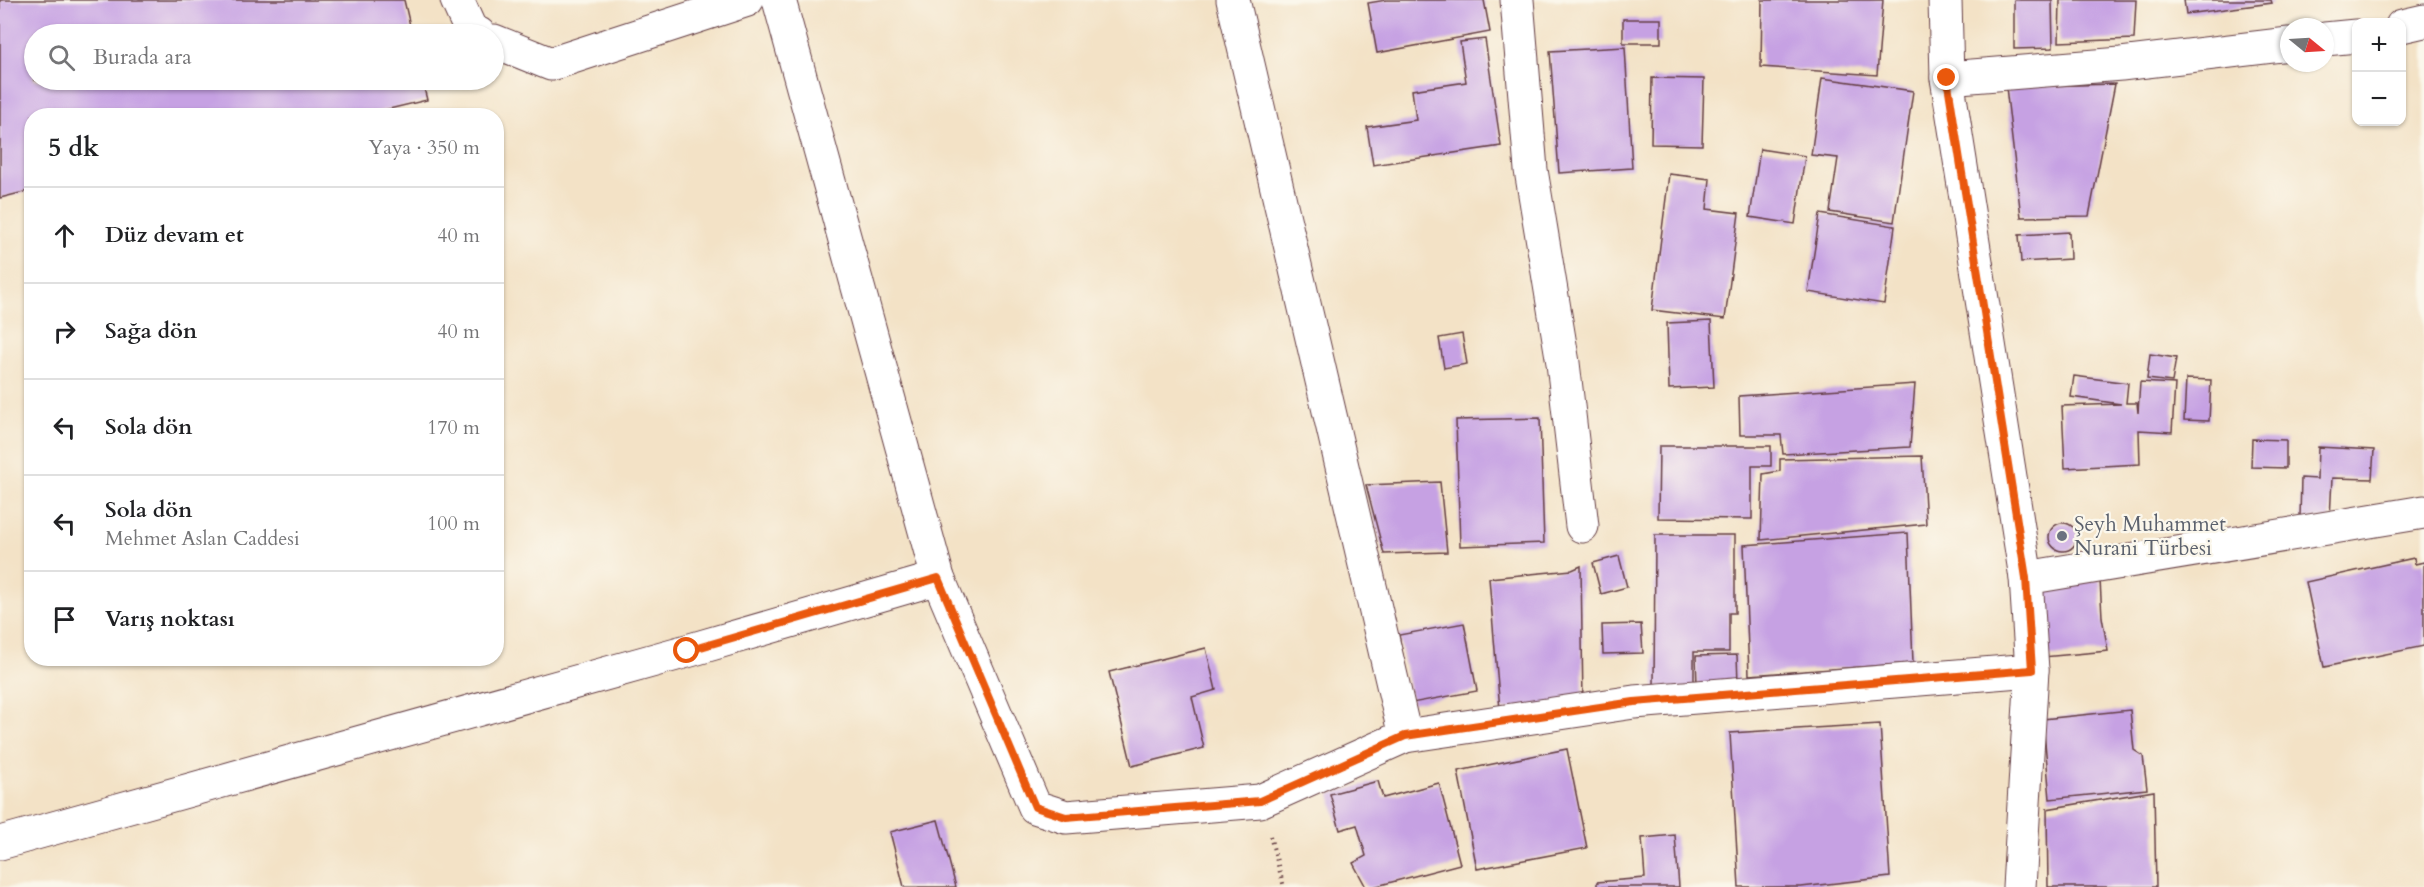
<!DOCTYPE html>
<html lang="tr">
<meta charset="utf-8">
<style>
:root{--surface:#fff;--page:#f2f2f2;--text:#202124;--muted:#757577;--line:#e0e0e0}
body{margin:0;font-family:Cardo,serif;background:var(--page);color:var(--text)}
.controls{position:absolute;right:18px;top:18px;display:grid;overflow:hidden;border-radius:12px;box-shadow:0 2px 4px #0004}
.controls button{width:54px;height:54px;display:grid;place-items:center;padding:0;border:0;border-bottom:2px solid var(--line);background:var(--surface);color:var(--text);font:30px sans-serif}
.compass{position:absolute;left:2280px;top:18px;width:54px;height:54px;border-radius:50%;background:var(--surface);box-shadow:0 2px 4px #0004;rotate:108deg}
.stop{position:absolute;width:18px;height:18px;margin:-14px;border:4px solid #ea580c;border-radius:50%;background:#fff}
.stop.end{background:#ea580c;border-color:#fff;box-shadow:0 2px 6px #0008}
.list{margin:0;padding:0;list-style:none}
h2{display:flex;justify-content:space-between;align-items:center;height:78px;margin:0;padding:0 24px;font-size:26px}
h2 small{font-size:20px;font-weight:400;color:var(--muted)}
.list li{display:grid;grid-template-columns:39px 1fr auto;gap:18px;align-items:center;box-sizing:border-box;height:96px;padding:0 24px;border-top:2px solid var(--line)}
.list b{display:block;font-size:22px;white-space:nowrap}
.list p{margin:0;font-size:20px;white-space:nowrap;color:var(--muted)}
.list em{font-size:20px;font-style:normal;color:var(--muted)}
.icon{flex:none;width:33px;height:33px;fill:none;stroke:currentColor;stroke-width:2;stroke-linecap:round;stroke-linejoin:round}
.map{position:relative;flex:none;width:2424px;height:887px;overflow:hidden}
.search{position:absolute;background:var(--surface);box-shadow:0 2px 4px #0004;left:24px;top:24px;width:480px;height:66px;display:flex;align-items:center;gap:15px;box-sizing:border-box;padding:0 21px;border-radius:33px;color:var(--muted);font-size:22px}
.panel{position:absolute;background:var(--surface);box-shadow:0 2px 4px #0004;left:24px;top:108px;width:480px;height:558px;border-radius:24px}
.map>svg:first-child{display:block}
</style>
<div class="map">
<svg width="2424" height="887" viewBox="0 0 2424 887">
<rect width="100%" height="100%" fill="#fbf7ec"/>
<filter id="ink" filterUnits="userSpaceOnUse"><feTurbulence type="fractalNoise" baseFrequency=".0167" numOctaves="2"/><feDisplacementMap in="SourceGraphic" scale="12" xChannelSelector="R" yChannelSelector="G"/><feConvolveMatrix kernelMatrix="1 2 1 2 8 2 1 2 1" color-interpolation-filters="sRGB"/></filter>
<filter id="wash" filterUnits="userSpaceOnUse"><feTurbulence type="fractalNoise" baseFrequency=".008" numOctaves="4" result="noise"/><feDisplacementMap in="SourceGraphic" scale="24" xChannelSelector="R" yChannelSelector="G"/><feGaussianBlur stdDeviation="1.35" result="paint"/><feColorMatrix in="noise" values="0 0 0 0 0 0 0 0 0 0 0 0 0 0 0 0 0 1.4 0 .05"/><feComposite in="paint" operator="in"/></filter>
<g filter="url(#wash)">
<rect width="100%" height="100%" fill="#f3e2c6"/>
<g id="blocks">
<!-- building -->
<g fill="#c6a1e3">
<path d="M0,0H404L412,34H34V80H422L427,100L360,116H32V190L0,198Z"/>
<path d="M1386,0H1484L1490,32L1377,53L1368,3Z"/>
<path d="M1762,0H1883L1877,75L1761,67Z"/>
<path d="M2014,0H2052L2053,48L2014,49Z"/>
<path d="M2060,0H2136L2134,39L2059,42Z"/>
<path d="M2184,0H2271L2272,3L2186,14Z"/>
<rect x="1623" y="19" width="38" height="24"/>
<path d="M1485,39L1501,146L1373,165L1367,127L1416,120L1412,90L1466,82L1460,42Z"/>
<path d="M1625,47L1632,168L1559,173L1550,51Z"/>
<path d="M1652,78L1704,79L1702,145L1651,144Z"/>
<path d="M1822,78L1913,91L1894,222L1830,212L1838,158L1811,155Z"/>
<path d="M2115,84L2089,216L2021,217L2006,87Z"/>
<path d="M1760,149L1805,156L1795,224L1750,217Z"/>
<path d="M1669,174L1710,179L1707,209L1739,213L1725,319L1652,310Z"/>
<path d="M1820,214L1895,226L1884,304L1808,292Z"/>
<path d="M2069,232L2070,259L2021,262L2019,235Z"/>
<path d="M1711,321L1714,387L1669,389L1667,323Z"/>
<path d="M1462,334L1467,364L1444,368L1439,338Z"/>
<path d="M2150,354L2176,358L2172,382L2147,379Z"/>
<path d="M2074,376L2128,383L2126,403H2137L2138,413L2140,382L2175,384L2172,432L2139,430L2140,464L2065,468L2062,406L2121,404L2071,397Z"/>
<path d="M2186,379L2211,380L2209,421L2184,420Z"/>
<path d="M1915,384L1910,447L1783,454L1781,435H1740L1739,396Z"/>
<path d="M1540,418L1544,543L1460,546L1456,420Z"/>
<path d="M2252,439L2286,440V468L2251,467Z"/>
<path d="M1659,446H1771V466H1752V519L1658,518Z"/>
<path d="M2318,447L2374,450L2372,479L2332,478L2330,519L2300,518L2301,478L2317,479Z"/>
<path d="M1922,456L1926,524L1761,540L1763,474L1780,471V459Z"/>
<path d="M1440,482L1447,552L1384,554L1366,485Z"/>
<circle cx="2063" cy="537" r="14"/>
<path d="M1908,533L1913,663L1749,675L1744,545Z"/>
<path d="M1655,535H1735V613H1729V652H1694V688H1654Z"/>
<path d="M1619,556L1627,587L1601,594L1593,563Z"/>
<path d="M2414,558L2415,564L2424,562V646L2324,667L2306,582Z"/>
<path d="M1581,566L1583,703L1500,710L1489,578L1572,570Z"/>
<path d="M2100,580L2102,617L2108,651L2043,657L2039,586Z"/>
<path d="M1464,623L1477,691L1412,703L1399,635Z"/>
<path d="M1641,624L1643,653L1603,654L1602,625Z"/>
<path d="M1206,648L1216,690L1192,697L1204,748L1132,766L1109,672Z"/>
<path d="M1737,655L1738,683L1697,686L1696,656Z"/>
<path d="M2130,710L2134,750L2143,756L2147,789L2050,799L2043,719Z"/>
<path d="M1880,724L1890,877L1801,887H1739L1730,733Z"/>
<path d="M1567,749L1587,848L1477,869L1458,771Z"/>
<path d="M1378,781L1383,798L1439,783L1460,864L1373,887H1366L1353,863L1366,856L1357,825L1340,830L1330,794Z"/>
<path d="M2154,791L2156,887H2048L2047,809Z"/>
<path d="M938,820L956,887H904L890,832Z"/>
<path d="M1675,835L1679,887H1597V882L1645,878L1642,838Z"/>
</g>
</g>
</g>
<g filter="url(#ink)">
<use href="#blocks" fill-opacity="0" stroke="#633c42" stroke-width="1.5"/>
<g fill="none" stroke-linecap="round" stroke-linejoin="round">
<defs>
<g id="minor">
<path d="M457,0L471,31L479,34"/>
<path d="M779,0L938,578L1035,807L1066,817L1260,801L1405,736L1634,702L2032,670"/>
<path d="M1233,0L1405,736"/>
<path d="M1517,0L1531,170L1563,363L1582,526"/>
<path d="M1945,0L1947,78L2026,578L2032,670L2019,887"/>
<path d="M2402,26L2424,21"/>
<path d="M2325,39L2356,36"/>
<path d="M494,41L551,64L747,0"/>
<path d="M1947,78L2121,64L2289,44"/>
<path d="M2026,578L2424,512"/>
<path d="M0,843L687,651L938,578"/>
</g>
</defs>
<!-- minor casing -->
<use href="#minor" stroke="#633c42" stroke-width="35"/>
<!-- path -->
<path stroke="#633c42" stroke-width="4" stroke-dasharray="1.5 4.5" stroke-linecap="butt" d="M1270,836L1284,887"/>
<!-- minor -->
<use href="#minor" stroke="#fff" stroke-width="33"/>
</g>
</g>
<g fill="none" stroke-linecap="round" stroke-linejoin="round" filter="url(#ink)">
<!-- route -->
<path stroke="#ea580c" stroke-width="8" d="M687,651L938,578L1035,807L1066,817L1260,801L1405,736L1634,702L2032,670L2026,578L1947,78"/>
</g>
<!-- markers -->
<circle fill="#6b7280" stroke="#fbf7ec" stroke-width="2" cx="2062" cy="536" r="6"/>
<g text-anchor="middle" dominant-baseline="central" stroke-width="4.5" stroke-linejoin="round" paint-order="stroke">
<!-- worship labels -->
<g font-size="21" fill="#5b616d" stroke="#fbf7ec" text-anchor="start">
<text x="2074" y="524">Şeyh Muhammet<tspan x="2074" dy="24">Nurani Türbesi</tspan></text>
</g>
</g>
</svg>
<div class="controls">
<button>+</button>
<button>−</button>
</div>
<svg class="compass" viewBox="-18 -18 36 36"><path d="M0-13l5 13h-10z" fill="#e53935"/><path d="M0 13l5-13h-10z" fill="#757577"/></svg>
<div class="stop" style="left:687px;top:651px"></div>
<div class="stop end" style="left:1947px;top:78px"></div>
<div class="search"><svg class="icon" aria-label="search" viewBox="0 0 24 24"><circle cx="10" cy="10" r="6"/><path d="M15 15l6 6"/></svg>Burada ara</div>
<section class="panel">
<h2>5 dk<small>Yaya · 350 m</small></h2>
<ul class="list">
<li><svg class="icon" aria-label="ahead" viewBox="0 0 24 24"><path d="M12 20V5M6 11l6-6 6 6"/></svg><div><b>Düz devam et</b></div><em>40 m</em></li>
<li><svg class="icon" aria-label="right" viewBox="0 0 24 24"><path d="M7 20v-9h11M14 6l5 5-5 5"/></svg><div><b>Sağa dön</b></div><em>40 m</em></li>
<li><svg class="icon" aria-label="left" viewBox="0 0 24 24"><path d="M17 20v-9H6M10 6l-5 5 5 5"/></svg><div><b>Sola dön</b></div><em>170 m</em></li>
<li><svg class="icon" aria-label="left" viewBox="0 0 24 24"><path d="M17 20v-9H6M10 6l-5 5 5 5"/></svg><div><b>Sola dön</b><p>Mehmet Aslan Caddesi</p></div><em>100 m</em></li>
<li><svg class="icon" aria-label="arrive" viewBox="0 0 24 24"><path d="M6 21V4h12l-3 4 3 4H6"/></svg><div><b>Varış noktası</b></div></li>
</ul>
</section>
</div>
